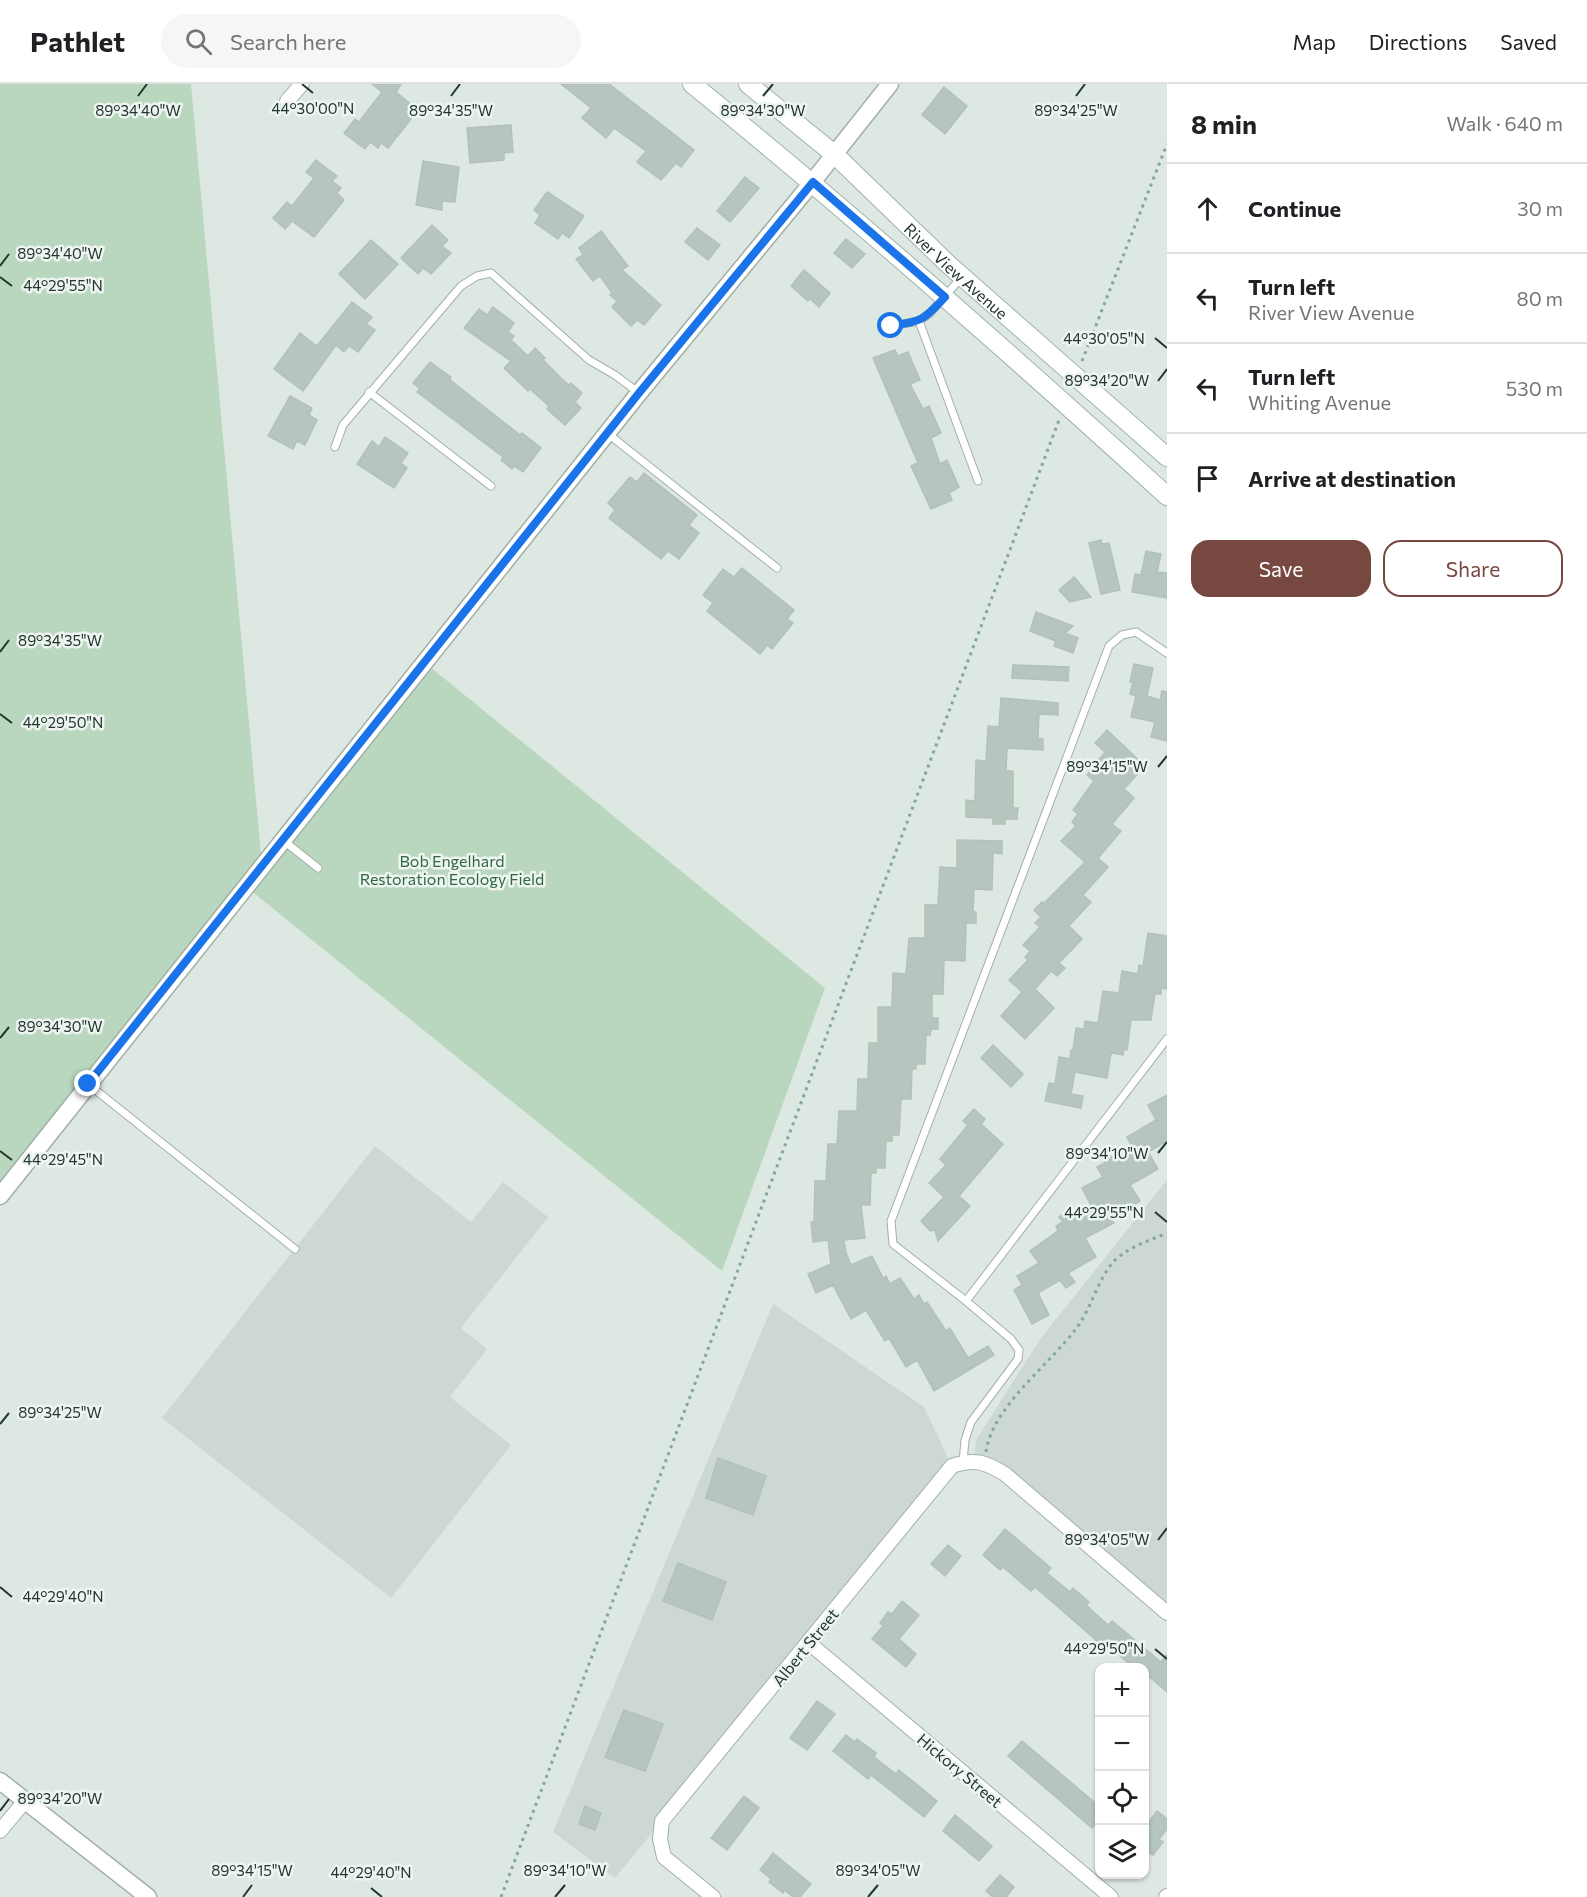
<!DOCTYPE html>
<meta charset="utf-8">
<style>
:root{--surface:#fff;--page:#f6f6f6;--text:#202124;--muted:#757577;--line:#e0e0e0;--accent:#774840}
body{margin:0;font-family:Commissioner,sans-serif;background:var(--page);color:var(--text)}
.controls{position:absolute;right:18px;bottom:18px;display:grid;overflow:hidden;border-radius:12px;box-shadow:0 2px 4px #0004}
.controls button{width:54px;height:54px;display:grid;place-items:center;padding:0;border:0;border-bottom:2px solid var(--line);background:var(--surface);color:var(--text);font:30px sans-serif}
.stop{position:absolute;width:18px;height:18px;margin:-14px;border:4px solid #1a73e8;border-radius:50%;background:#fff}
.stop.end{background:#1a73e8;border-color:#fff;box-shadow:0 2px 6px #0008}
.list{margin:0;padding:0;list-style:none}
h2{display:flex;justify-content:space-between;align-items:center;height:78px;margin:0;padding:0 24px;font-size:26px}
h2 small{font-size:20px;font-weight:400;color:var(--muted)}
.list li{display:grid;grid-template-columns:39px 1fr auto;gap:18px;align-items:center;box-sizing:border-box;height:90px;padding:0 24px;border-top:2px solid var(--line)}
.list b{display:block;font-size:22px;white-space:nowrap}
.list p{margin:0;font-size:20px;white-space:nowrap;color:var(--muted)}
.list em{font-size:20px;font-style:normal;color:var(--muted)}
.actions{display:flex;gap:12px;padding:18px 24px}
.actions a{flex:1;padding:14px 0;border:2px solid var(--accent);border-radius:18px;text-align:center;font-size:21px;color:var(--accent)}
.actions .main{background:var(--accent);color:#fff}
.icon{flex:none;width:33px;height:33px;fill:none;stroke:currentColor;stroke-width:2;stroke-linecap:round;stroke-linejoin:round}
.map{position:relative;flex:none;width:1167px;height:1813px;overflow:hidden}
header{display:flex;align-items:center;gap:36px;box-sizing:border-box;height:84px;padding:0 30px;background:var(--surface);border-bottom:2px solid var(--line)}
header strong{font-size:28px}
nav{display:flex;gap:33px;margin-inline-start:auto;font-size:21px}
.search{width:420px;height:54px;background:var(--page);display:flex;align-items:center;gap:15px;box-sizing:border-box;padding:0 21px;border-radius:33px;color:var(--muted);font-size:22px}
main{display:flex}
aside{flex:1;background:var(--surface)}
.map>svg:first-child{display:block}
</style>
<header>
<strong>Pathlet</strong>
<div class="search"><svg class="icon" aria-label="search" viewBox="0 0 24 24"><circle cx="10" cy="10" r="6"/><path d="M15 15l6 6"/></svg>Search here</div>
<nav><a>Map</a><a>Directions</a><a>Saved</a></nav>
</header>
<main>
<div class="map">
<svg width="1167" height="1813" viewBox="0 0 1167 1813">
<rect width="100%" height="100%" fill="#dee8e3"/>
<!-- built -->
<g fill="#cdd8d2">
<path d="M375,1062L471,1138L503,1098L548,1133L461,1244L487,1265L450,1313L511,1361L391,1514L162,1334Z"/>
<path d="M1167,1096V1529L1005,1390L974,1378L976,1356L1041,1254Z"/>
<path d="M773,1220L924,1323L952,1382L615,1794L553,1748Z"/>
</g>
<!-- green -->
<g fill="#b9d7bf">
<path d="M0,0H191L261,771L0,1099Z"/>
<path d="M424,578L825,904L722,1187L245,802Z"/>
</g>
<!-- building -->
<g fill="#b7c5bf" stroke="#b2c1b9" stroke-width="1.5">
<path d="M372,0H401L396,8L418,26L388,64L381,59L378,64L370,58L365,65L344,49L355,35L359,38L382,8Z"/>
<path d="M561,0H609L694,66L681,83L676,79L661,96L637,78L646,67L614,44L606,54L582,34L591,24Z"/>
<path d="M944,3L967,22L945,50L922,31Z"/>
<path d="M511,41L513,68L504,69V76L470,79L467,44Z"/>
<path d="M316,76L337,92L332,97L341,104L337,109L344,116L314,153L292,137L285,145L273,134L287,118L292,122L314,94L306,88Z"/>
<path d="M423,77L459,83L455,118L442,117V126L416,121Z"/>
<path d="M745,93L759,104L730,138L717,127Z"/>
<path d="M547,108L584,132L569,154L562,149L558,155L535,139L540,131L534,126Z"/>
<path d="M432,141L448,156L442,162L451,169L431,190L423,184L418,190L401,174Z"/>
<path d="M697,144L720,161L708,176L685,158Z"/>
<path d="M601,147L628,182L622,186L661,221L644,241L637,236L631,242L612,223L617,217L610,211L612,209L600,192L593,197L576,175L583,171L579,164Z"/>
<path d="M846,155L865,170L852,184L834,169Z"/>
<path d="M371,156L398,180L365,215L339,190Z"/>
<path d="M804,186L830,209L819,223L810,215L808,217L791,202Z"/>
<path d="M352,218L372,233L366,240L375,246L358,268L349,262L344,268L336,261L303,307L274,285L300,249L317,262Z"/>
<path d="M493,223L514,239L508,248L514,252L511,256L528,272L535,264L545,274L543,276L563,296L569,301L571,299L582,309L575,318L581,324L565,341L547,325L549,322L530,305L528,307L504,284L511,277L464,244L479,225L487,231Z"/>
<path d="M895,266L898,272L908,268L920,296L910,300L923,325L929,322L941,349L931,354L940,380L947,376L959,403L949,409L952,416L931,425L911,382L918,379L873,274Z"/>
<path d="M430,278L451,293L449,295L520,351L522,349L541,364L523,388L514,382L512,385L501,376L503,373L417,308L420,305L413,299Z"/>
<path d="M290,312L312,324L309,331L317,336L305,361L297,357L293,365L268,352Z"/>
<path d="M385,353L408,369L401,379L407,384L394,404L357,380L372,357L379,363Z"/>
<path d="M644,389L697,431L689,441L699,449L679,475L668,467L661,475L609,434L615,426L608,419L630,393L637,398Z"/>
<path d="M1101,456L1102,460L1109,459L1120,506L1101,510L1089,459Z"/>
<path d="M1146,467L1161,470L1157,488L1167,489V514L1132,508L1135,490L1141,491Z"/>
<path d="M742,484L794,526L787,535L793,539L772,565L767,561L760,570L707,527L713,519L703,511L723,485L734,493Z"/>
<path d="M1074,493L1091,513L1070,518L1059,506Z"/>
<path d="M1036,528L1073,542L1065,549L1078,554L1073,569L1054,562L1056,557L1030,547Z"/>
<path d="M1134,580L1153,584L1147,612L1160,616L1162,607L1167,608V657L1151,653L1155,638L1131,633L1136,612L1130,610L1133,598H1130Z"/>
<path d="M1013,581L1069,583L1068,597L1012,594Z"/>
<path d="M1001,614L1058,619V631L1039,630L1038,654L1043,655V666L1007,664L1006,687H1013V724H1018L1017,735H1005V740H993V734L966,733V716L975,717L976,676L986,677L988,642L999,643Z"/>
<path d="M1107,646L1145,682L1124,705L1134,714L1112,740L1121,747L1098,774L1108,783L1083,811L1091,818L1069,842L1082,855L1059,879L1065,884L1057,892L1051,887L1035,905L1054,924L1025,955L1001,932L1022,908L1009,896L1028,876L1025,873L1030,867L1023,861L1040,843L1035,839L1041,833L1034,826L1042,818L1044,819L1085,778L1061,757L1076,742L1072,738L1078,730L1073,726L1094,697L1087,691L1105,668L1095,659Z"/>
<path d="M957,756L1002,757V770L993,769L992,806L974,805L973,828H976V839H966L965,877L944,876L943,910H932V934H938V945H931L930,951H926L925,980H916V985H912L911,1015H901L899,1051H892V1057H886L885,1084H876V1089H871L870,1121H861L865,1154L844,1156L846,1169L851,1181L872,1172L883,1194L886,1192L890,1200L900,1194L914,1215L919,1211L924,1220L927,1218L946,1247L950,1244L968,1274L988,1262L994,1271L934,1307L917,1276L906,1283L889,1254L885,1257L866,1226L851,1235L833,1201L816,1209L808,1190L831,1180L828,1156L813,1158L811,1138H814L815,1097H826L828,1060H837L839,1027H857L858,995H868L869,959H878V923H892L893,889L906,890L909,854H925V821H938L940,783L957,784Z"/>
<path d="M1148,849L1167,852V905L1161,904V910H1155L1151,936H1131L1127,966L1124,965L1123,971L1111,969L1107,994L1075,988L1071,1010L1083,1012L1081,1024L1045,1017L1049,999L1055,1000L1059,973L1070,975L1071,966L1073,967L1076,944L1084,945L1085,937L1098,939L1103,907L1119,909L1122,887L1138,890L1139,881L1143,882Z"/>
<path d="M993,961L1023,990L1011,1003L981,974Z"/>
<path d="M1167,1011V1057L1148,1068L1158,1085L1130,1101L1140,1117L1111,1134L1114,1139L1085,1154L1096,1173L1068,1189L1075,1198L1066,1204L1060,1196L1038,1209L1049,1231L1032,1240L1014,1206L1022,1201L1017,1192L1039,1179L1030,1167L1058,1147L1056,1142L1063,1138L1059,1133L1069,1127L1072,1132L1091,1121L1082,1104L1103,1093L1097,1083L1105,1079L1104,1077L1131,1061L1127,1053L1156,1036L1148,1021Z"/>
<path d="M974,1025L985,1035L981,1040L1003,1060L959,1112L970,1122L938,1157L935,1146L930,1147L921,1137L944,1113L929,1099L946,1081L940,1075L968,1041L963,1037Z"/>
<path d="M718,1374L766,1392L753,1431L706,1414Z"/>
<path d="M1005,1445L1051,1484L1047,1489L1070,1508L1073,1504L1089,1518L1086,1521L1108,1541L1112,1537L1161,1578L1167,1570V1608L1144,1588V1584H1134L1110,1563L1106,1568L1094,1558L1096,1556L1035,1503L1031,1507L1003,1483L1000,1486L983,1471Z"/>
<path d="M948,1461L961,1472L945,1492L931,1480Z"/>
<path d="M678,1479L726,1498L712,1536L663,1517Z"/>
<path d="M902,1517L919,1531L899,1555L916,1570L906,1583L872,1555L883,1542L880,1539L888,1528L892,1530Z"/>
<path d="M817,1617L835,1630L807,1666L790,1654Z"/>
<path d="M624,1626L663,1640L645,1687L605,1673Z"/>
<path d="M846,1651L855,1658L857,1655L876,1669L874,1673L896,1690L899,1686L937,1717L924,1733L871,1691L868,1695L833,1667Z"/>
<path d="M1022,1657L1100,1723V1735L1092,1744L1008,1672Z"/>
<path d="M744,1712L759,1724L727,1766L711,1754Z"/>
<path d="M585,1722L601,1729L595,1746L579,1740Z"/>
<path d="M1157,1727L1167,1735V1745L1159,1755L1163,1758L1153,1771L1144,1766V1744Z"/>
<path d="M955,1731L992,1762L979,1777L943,1747Z"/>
<path d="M773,1769L811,1800L800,1813H793L785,1806L783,1809L769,1798L771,1795L760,1786Z"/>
<path d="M1000,1791L1014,1803L1006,1813H993L986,1807Z"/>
</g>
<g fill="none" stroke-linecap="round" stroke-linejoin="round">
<defs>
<g id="service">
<path d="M919,237L978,397"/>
<path d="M891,242L919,237L930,229L961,194"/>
<path d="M369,308L491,402"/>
<path d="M607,349L777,484"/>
<path d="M335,363L343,341L461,202L477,192L491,189L589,276L615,291L639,309"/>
<path d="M284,757L318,784"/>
<path d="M88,1000L295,1165"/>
<path d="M966,1217L1167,955"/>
<path d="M963,1378L965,1356L971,1338L1018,1275L1019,1266L1011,1255L966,1217L893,1160L891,1137L1109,562L1122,551L1136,548L1167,569"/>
</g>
<g id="minor">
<path d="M287,17L302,0"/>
<path d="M809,1559L1111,1813"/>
<path d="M0,1747L25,1717"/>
<path d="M713,1813L664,1773L660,1755L662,1737L952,1382C974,1374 985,1378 1005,1390L1167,1529"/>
<path d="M1166,1813L1167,1812"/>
</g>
<g id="tertiary">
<path d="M0,1112L639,309L806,106L890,0"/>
<path d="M0,1697L148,1813"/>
</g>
<g id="secondary">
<path d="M692,0C855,132 1012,271 1167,412"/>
<path id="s1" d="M748,0L834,70L949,181L1167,373"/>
</g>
</defs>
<!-- service casing -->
<use href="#service" stroke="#a2afa9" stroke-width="9"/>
<!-- minor casing -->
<use href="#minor" stroke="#a2afa9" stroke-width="16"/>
<!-- tertiary casing -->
<use href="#tertiary" stroke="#a2afa9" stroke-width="19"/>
<!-- secondary casing -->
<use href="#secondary" stroke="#9fb2aa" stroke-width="20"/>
<!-- path -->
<g stroke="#82a899" stroke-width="3" stroke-dasharray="3 4.5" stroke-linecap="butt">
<path d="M1082,277L1167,60"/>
<path d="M986,1368C992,1322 1052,1279 1078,1242C1092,1222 1098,1195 1114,1177C1129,1163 1148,1157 1167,1149"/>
<path d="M501,1813L1059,336"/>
</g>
<!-- service -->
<use href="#service" stroke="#fff" stroke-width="7"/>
<!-- minor -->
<use href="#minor" stroke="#fff" stroke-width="14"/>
<!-- tertiary -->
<use href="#tertiary" stroke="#fff" stroke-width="16"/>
<!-- secondary -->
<use href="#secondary" stroke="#fff" stroke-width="18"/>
</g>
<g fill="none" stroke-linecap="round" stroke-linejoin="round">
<!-- route -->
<path stroke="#1a73e8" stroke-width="8" d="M88,1000L639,309L813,98L945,213C923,237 922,237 891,242"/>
</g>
<!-- ticks -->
<path fill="none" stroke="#22362f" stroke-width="2" d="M302,0L313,9M138,12L147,0M451,12L460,0M763,12L773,0M1076,12L1085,0M0,182L9,170M0,193L12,202M1155,254L1167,264M1158,297L1167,285M0,568L9,556M0,630L12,639M1158,683L1167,672M0,954L9,943M0,1067L12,1076M1158,1069L1167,1058M1155,1128L1167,1138M0,1340L9,1329M1158,1456L1167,1444M0,1503L12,1513M1155,1565L1167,1575M0,1727L9,1715M371,1804L382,1813M243,1813L252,1801M555,1813L565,1801M868,1813L878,1801"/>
<g text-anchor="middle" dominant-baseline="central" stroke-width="5" stroke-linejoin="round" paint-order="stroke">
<!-- street labels -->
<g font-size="16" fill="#22362f" stroke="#eef5f1">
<text stroke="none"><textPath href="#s1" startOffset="280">River View Avenue</textPath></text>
<text transform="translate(805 1563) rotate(-51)">Albert Street</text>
<text transform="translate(960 1686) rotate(40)">Hickory Street</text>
</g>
<!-- park labels -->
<g font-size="16" fill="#316842" stroke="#eef5f1">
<text x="452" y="776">Bob Engelhard<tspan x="452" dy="18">Restoration Ecology Field</tspan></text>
</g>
</g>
<g font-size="15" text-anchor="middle" fill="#22362f" stroke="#eef5f1" stroke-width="5" stroke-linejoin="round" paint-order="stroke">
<text x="313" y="30">44°30'00"N</text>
<text x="138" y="32">89°34'40"W</text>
<text x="451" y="32">89°34'35"W</text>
<text x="763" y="32">89°34'30"W</text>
<text x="1076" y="32">89°34'25"W</text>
<text x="60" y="175">89°34'40"W</text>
<text x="63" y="207">44°29'55"N</text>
<text x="1104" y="260">44°30'05"N</text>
<text x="1107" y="302">89°34'20"W</text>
<text x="60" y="562">89°34'35"W</text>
<text x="63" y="644">44°29'50"N</text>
<text x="1107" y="688">89°34'15"W</text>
<text x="60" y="948">89°34'30"W</text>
<text x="1107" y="1075">89°34'10"W</text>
<text x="63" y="1081">44°29'45"N</text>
<text x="1104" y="1134">44°29'55"N</text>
<text x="60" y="1334">89°34'25"W</text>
<text x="1107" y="1461">89°34'05"W</text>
<text x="63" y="1518">44°29'40"N</text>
<text x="1104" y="1570">44°29'50"N</text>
<text x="60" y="1720">89°34'20"W</text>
<text x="252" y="1792">89°34'15"W</text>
<text x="565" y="1792">89°34'10"W</text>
<text x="878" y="1792">89°34'05"W</text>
<text x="371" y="1794">44°29'40"N</text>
</g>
</svg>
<div class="controls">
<button>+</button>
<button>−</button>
<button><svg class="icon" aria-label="locate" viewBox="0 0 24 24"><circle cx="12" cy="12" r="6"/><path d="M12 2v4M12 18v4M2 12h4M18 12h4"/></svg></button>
<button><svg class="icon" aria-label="layers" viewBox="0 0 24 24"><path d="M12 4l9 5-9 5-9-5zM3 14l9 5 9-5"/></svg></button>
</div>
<div class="stop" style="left:891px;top:242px"></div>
<div class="stop end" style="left:88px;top:1000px"></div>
</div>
<aside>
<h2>8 min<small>Walk · 640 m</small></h2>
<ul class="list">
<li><svg class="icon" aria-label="ahead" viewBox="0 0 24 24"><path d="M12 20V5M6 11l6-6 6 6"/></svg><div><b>Continue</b></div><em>30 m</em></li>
<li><svg class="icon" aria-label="left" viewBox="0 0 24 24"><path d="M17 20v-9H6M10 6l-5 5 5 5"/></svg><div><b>Turn left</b><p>River View Avenue</p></div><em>80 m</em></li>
<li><svg class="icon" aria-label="left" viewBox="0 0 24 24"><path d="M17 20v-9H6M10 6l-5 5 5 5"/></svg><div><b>Turn left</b><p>Whiting Avenue</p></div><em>530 m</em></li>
<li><svg class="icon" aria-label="arrive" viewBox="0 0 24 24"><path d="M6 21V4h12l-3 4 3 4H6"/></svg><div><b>Arrive at destination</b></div></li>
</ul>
<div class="actions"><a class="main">Save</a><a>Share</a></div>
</aside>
</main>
